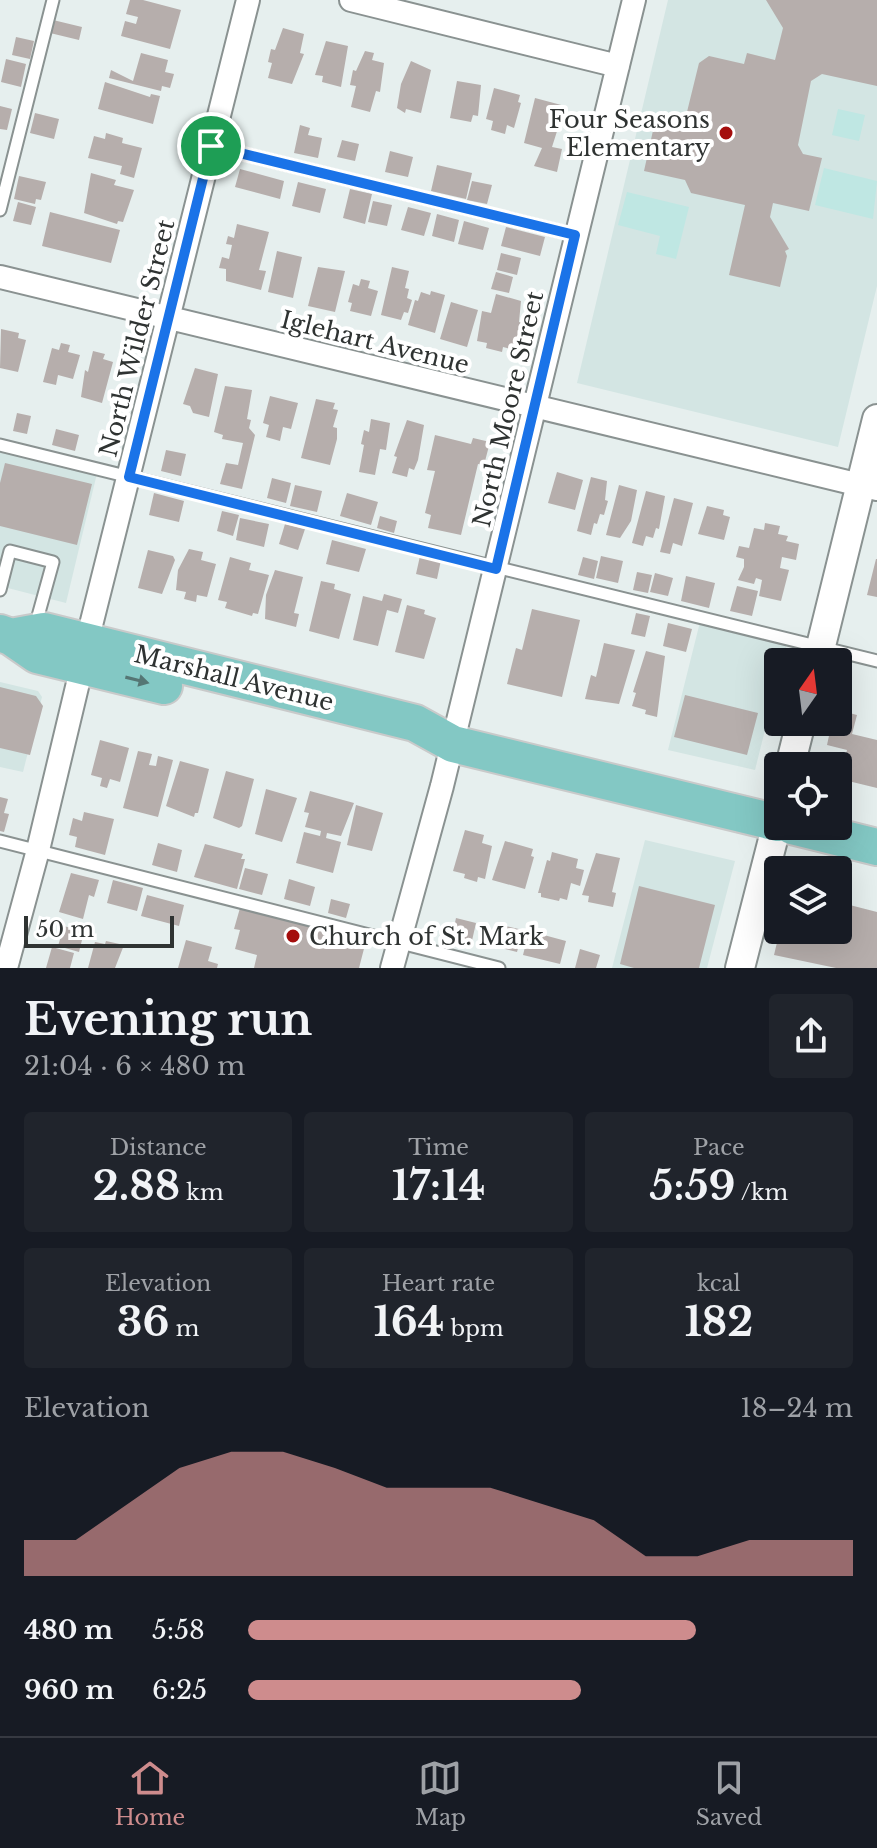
<!DOCTYPE html>
<meta charset="utf-8">
<style>
body{margin:0;font-family:"Libre Baskerville",serif;background:#20242c;color:#f1f3f6;height:100vh;display:flex;flex-direction:column;font-size:30px;white-space:nowrap}
*{box-sizing:border-box;margin:0}
p{font-size:26px;color:#9ea1a6}
.icon{flex:none;width:44px;height:44px;fill:none;stroke:currentColor;stroke-width:2;stroke-linecap:round;stroke-linejoin:round}
.map{position:relative;height:968px;overflow:hidden}
.drawer{display:flex;flex-direction:column;background:#171b24;flex:1}
.drawer>*{flex:none}
.needle{width:52px;rotate:14deg}
.buttons{position:absolute;left:764px;top:648px;display:grid;gap:16px}
.buttons a{display:grid;place-items:center;width:88px;height:88px;border-radius:8px;background:#171b24;box-shadow:0 8px 32px #0002;font-size:40px}
.scale{position:absolute;left:24px;bottom:20px;width:150px;box-sizing:border-box;padding-left:8px;border:4px solid #2f3332;border-top:0;font-size:22px;line-height:28px;white-space:nowrap;color:#2f3332;-webkit-text-stroke:6px #fff;paint-order:stroke}
.pin{position:absolute;display:grid;place-items:center;width:68px;height:68px;color:#fff;margin:-34px;border:4px solid #fff;border-radius:50%;box-shadow:0 2px 8px #0007}
.round{display:grid;place-items:center;flex:none;width:84px;height:84px;border-radius:8px;background:#20242c}
.head{display:flex;align-items:center;justify-content:space-between;height:136px;padding:0 24px}
h1{font-size:44px;font-weight:700;line-height:60px}
.metrics{display:grid;grid-template-columns:repeat(3,1fr);gap:12px;height:136px;padding:8px 24px}
.metrics div{display:grid;align-content:center;border-radius:8px;background:#20242c;text-align:center}
.metrics b{font-size:40px;font-weight:700}
.metrics small{font-size:22px;font-weight:400}
.metrics p{font-size:22px}
.chart{height:224px;padding:16px 24px}
.chart p{display:flex;justify-content:space-between}
.chart svg{width:100%;height:144px;margin-top:8px;fill:#ce8c8d;opacity:.7}
ul{padding:0 24px;list-style:none;font-size:26px}
li{display:grid;grid-template-columns:128px 96px 1fr;align-items:center;height:60px}
li i{height:20px;border-radius:10px;background:#ce8c8d}
.tabs{display:flex;justify-content:space-around;align-items:center;height:112px;border-top:2px solid #363941;background:#171b24;font-size:22px;color:#9ea1a6}
.tabs a{display:grid;justify-items:center;gap:4px}
.tabs .active{color:#ce8c8d}
.map>svg:first-child{display:block}
.built{fill:#d3e5e3}
.green{fill:#bfe7e3}
.building{fill:#b6aeac}
.lines{fill:none;stroke-linecap:round;stroke-linejoin:round}
.service-casing{stroke:#8a9291;stroke-width:15}
.minor-casing{stroke:#8a9291;stroke-width:26}
.tertiary-casing{stroke:#8a9291;stroke-width:32}
.primary-casing{stroke:#c9caca;stroke-width:40}
.service{stroke:#fff;stroke-width:11}
.minor{stroke:#fff;stroke-width:22}
.tertiary{stroke:#fff;stroke-width:28}
.primary{stroke:#83c8c4;stroke-width:36}
.oneway{fill:#557674}
.route-casing{stroke:#fff;stroke-width:16}
.route{stroke:#1a73e8;stroke-width:10}
.poi-dot{fill:#a40d0c;stroke:#fff;stroke-width:3}
.labels{text-anchor:middle;dominant-baseline:central;stroke-width:8;stroke-linejoin:round;paint-order:stroke}
.poi-label{font-size:24px;fill:#2f3332;stroke:#fff;text-anchor:end}
.street-label{font-size:24px;fill:#2f3332;stroke:#fff}
</style>
<div class="map">
<svg width="877" height="968" viewBox="0 0 877 968">
<rect width="100%" height="100%" fill="#e6efee"/>
<path class="built" d="M668 0H877V286L838 447 577 383Z
M0 440 99 465 66 603 0 586Z
M700 622 787 644 782 662H778V678L755 770 668 750Z
M0 682 38 691 42 697 23 772 0 767Z
M645 840 735 861 707 968H612Z"/>
<path class="green" d="M838 109 865 115 859 141 832 135Z
M824 168 877 181 873 219 815 205Z
M627 192 689 207 676 259 656 254 660 236 618 225Z"/>
<path class="building" d="M130 0H143L181 10 170 49 121 36 125 21 136 24 138 17 126 14Z
M766 0H877V86L822 74 811 81 798 145 803 154 822 158 809 211 773 203 770 217 789 249 785 251 787 256 780 287 729 275 745 205 691 193 685 180 644 171 656 117 676 122 686 116 699 63 709 56 744 64 747 53 775 60 783 28Z
M53 20 82 27 79 40 50 33Z
M283 28 304 34 300 53 304 54 292 84 268 78 272 63 268 62 271 49 275 50Z
M16 37 34 41 30 59 12 55Z
M326 41 348 46 341 87 322 82 323 76 315 75Z
M365 51 374 53 372 60 384 63 380 92 376 91 370 112 351 107 356 86 350 85 353 70 356 71Z
M141 53 168 60 165 72 174 74 170 88 162 86 161 91 109 78 111 70 133 81Z
M6 59 26 64 21 87 1 82Z
M411 61 431 70 421 113 406 109 405 113 397 108 401 84Z
M457 81 481 85 478 116 473 115 471 122 450 118Z
M105 82 150 97 151 94 160 96 153 124 98 109Z
M494 88 520 95 518 102 521 103 514 128 507 125 505 134 491 130 493 121 486 119Z
M535 98 565 106 552 147 562 149 557 172 534 166 542 148 524 143Z
M0 106 12 109 7 130 0 129Z
M35 113 59 119 54 139 30 133Z
M300 125 310 128 308 135 322 138 318 158 294 153Z
M106 133 123 138 122 143 142 148 134 178 120 174 122 166 88 158 94 136 105 139Z
M342 140 359 144 355 161 337 157Z
M390 151 413 157 408 177 385 172Z
M437 165 472 173 466 199 431 191Z
M240 169 284 181 280 199 235 187Z
M91 173 116 180 114 185 134 190 123 222 118 221 117 224 84 213Z
M19 176 46 182 41 200 36 199 35 204 14 199Z
M472 181 492 185 487 204 467 200Z
M298 182 326 189 320 213 292 206Z
M350 189 372 194 365 224 343 218Z
M373 201 392 205 387 226 368 222Z
M18 202 36 207 31 225 13 221Z
M408 207 431 213 424 236 401 230Z
M50 212 120 230 111 263 42 246Z
M437 214 459 220 454 242 432 236Z
M464 221 489 228 483 250 458 244Z
M237 224 269 232 259 270 266 271 261 290 226 281V269L219 268 222 257 229 259 232 245 226 244 228 236 234 238Z
M506 227 545 237 540 256 501 246Z
M277 251 302 257 293 298 268 292Z
M501 253 521 258 517 275 497 270Z
M318 267 345 271 335 312 308 306Z
M392 267 409 271 405 288 409 289 407 298 412 300 408 313 404 312 401 320 381 315Z
M496 272 513 277 509 293 491 289Z
M361 279 370 281 368 288 378 291 371 316 350 311 352 303 348 302 353 284 359 286Z
M431 291 445 295 435 333 408 325 415 300 418 301 421 292 430 295Z
M496 294 521 301 519 322 526 324 515 350 503 347 502 352 486 348 487 343 477 341 482 311 491 313Z
M451 302 478 310 467 347 440 339Z
M1 329 19 333 18 338 26 340 18 372 0 368Z
M61 343 70 345 68 352 80 355 73 379 58 375 56 385 43 382 52 348 59 350Z
M93 351 105 354 103 359 113 362 102 403 81 397 85 370 88 372Z
M195 368 218 374 209 417 193 413 190 406 183 404Z
M225 386 252 390 247 419 251 420 249 428 255 435 242 489 220 484 226 463 238 465 243 443 222 439 223 435 214 432Z
M270 396 298 403 291 429 283 427 280 441 266 437 269 425 263 423Z
M316 399 335 403 333 409 338 410 333 427 337 428V439L330 465 301 458Z
M17 413 31 416 27 434 13 431Z
M371 419 390 423 386 450 380 449 375 475 359 472 364 445 361 444 364 430 369 432Z
M407 420 424 425 418 460 414 470 409 468 407 477 392 473 397 457 394 456Z
M56 429 79 435 75 451 52 445Z
M435 435 471 444 473 438 490 442 484 465 478 464 461 535 428 528 431 515 425 513 435 471 427 470Z
M166 450 186 454 181 476 161 471Z
M5 463 92 484 77 545 0 526V483Z
M557 472 583 480 575 510 548 503Z
M591 477 607 481 605 500 608 501 604 515 600 514 597 524 594 523 591 535 577 531Z
M272 478 291 483 286 503 267 498Z
M295 485 322 491 317 512 290 506Z
M619 485 637 490 631 521 620 538 606 535Z
M646 491 665 496 659 529 656 528 653 538 646 536 643 546 632 543Z
M154 493 184 501 179 522 149 515Z
M347 493 378 502 371 525 340 516Z
M674 498 693 503 682 546 673 543 670 554 660 552Z
M707 506 724 510 723 515 730 517 724 540 698 534Z
M222 511 239 515 233 536 217 531Z
M380 516 397 521 394 533 377 528Z
M240 518 269 524 264 547 236 540Z
M765 523 780 526 778 534 788 536 786 541 799 544 796 560 782 557 780 568 789 570 781 601 759 596 762 580 756 578 754 584 738 580 744 567V559L736 557 739 546 749 548 754 528 764 530Z
M285 524 305 529 298 550 279 544Z
M332 540 366 549 359 572 326 564Z
M189 549 203 552 201 560 216 564 207 597 197 595 196 602 184 599 186 592 176 590 178 570Z
M148 550 173 556 175 560 162 594 138 588Z
M420 556 441 560 437 579 416 574Z
M601 556 623 561 618 583 596 578Z
M230 557 251 563 249 570 269 575 258 614 253 613 252 616 225 608 227 602 218 600Z
M583 557 598 561 594 579 578 575Z
M876 559H877V597L867 595Z
M275 570 303 577 294 613 299 614 296 627 265 619 266 595Z
M637 572 652 575 648 593 633 590Z
M655 573 673 578 668 596 650 592Z
M686 576 715 583 709 608 681 601Z
M321 581 335 584 334 589 351 594 339 639 309 631Z
M737 586 758 591 752 616 730 611Z
M384 594 402 599 398 613 387 610 378 646 353 640 363 596 382 601Z
M407 605 425 610 424 614 436 618 424 659 395 652Z
M532 609 580 620 562 697 507 684 516 648 522 650Z
M636 613 650 616 645 637 631 634Z
M668 623 692 629 686 652 663 646Z
M604 643 635 650 619 704 585 699 591 675 596 677Z
M646 651 665 656 657 717 645 714 646 710 632 706 636 693 633 692Z
M0 687 36 696 43 706 30 755 0 748Z
M685 695 758 713 747 755 674 737Z
M838 710 857 715 852 734 877 740V788L840 779 847 750 827 745 832 722H838Z
M100 740 129 748 120 782 110 779 107 788 100 786 102 778 91 775Z
M138 751 152 754 149 765 156 766 158 756 173 760 158 817 123 808Z
M180 761 209 769 198 813H195L194 817 166 806Z
M226 771 254 779 242 826 239 828 213 818Z
M266 789 297 798 282 842 255 834Z
M310 791 354 803 341 836 327 833 326 838 341 842 333 873 296 863 304 832 320 836 321 831 305 827 309 813 304 812Z
M0 797 8 799 4 813 9 814 4 832 0 831Z
M356 805 383 813 372 851 347 845Z
M84 812 114 819 105 855 75 847 77 837 69 835 73 818 82 821Z
M465 830 484 835 482 843 492 846 485 879 478 877 477 882 464 878 465 874 453 871Z
M505 841 533 849 531 856 534 857 525 889 492 880Z
M158 843 182 850 177 872 152 865Z
M205 844 243 854 241 859H245L237 889 194 877Z
M552 852 578 859 576 868 584 870 580 886 571 883 567 900 560 898 559 901 541 897V893H538L547 860 550 861Z
M596 853 620 858 612 892 616 893 613 907 588 902 589 896 582 895Z
M245 868 268 874 262 895 239 889Z
M71 873 99 880 94 897 89 895 83 919 59 912Z
M289 879 315 887 310 906 284 899Z
M113 880 143 888 137 911 107 903Z
M639 886 715 905 699 968H634L620 964Z
M147 895 184 905 179 926 141 916Z
M331 899 350 904 346 918 328 913Z
M838 902 877 912V968H836L774 955 780 930H838Z
M240 908 366 941 359 968H254L257 955 235 949 240 930 234 929Z
M456 918 476 923 471 945 451 940Z
M502 925 523 930 517 952 497 947Z
M64 926 84 932 79 952 58 946Z
M529 931 566 941 560 964 523 955Z
M186 940 212 947 208 961 218 964 217 968H178Z
M106 941 124 945 115 968H88L95 942 105 944Z
M52 947 74 953 70 968H46Z
M580 949 600 955 596 968H575Z"/>
<g class="lines">
<defs>
<path id="service" d="M211 146 575 235
M0 210 53 0
M0 445 877 661
M0 590 10 551 53 562 35 627
M0 841 499 968"/>
<path id="minor" d="M351 0 618 66
M0 277 877 489
M87 641 248 0
M6 968 38 850 82 666
M392 968 442 786 634 0"/>
<path id="tertiary" d="M817 662 877 419
M790 766 801 722
M740 968 778 820"/>
<path id="primary" d="M0 633 11 637 37 655 164 686
M11 637 44 631 415 723 453 744 778 823
M792 826 877 847"/>
</defs>
<use href="#service" class="service-casing"/>
<use href="#minor" class="minor-casing"/>
<use href="#tertiary" class="tertiary-casing"/>
<use href="#primary" class="primary-casing"/>
<use href="#service" class="service"/>
<use href="#minor" class="minor"/>
<use href="#tertiary" class="tertiary"/>
<use href="#primary" class="primary"/>
</g>
<defs><path id="oneway-solid" d="M-6-.8H1V-3.2L6.5 0L1 3.2V.8H-6Z" transform="scale(2)"/></defs>
<use class="oneway" href="#oneway-solid" transform="translate(137 680) rotate(14)"/>
<g class="lines">
<defs>
<path id="route" d="M211 146 575 235 496 569 129 477Z"/>
</defs>
<use href="#route" class="route-casing"/>
<use href="#route" class="route"/>
</g>
<g class="poi-dot">
<circle cx="726" cy="133" r="8"/>
<circle cx="293" cy="936" r="8"/>
</g>
<g class="labels">
<g class="poi-label">
<text x="710" y="119">Four Seasons<tspan x="710" dy="28">Elementary</tspan></text>
<text x="309" y="936" text-anchor="start">Church of St. Mark</text>
</g>
<g class="street-label">
<text transform="translate(137 338) rotate(-76)">North Wilder Street</text>
<text transform="translate(375 342) rotate(14)">Iglehart Avenue</text>
<text transform="translate(508 409) rotate(-77)">North Moore Street</text>
<text transform="translate(234 678) rotate(14)">Marshall Avenue</text>
</g>
</g>
</svg>
<div class="buttons">
<a><svg class="needle" viewBox="-14 -14 28 28"><path d="M0-13l5 13h-10z" fill="#e53935"/><path d="M0 13l5-13h-10z" fill="#9ea1a6"/></svg></a>
<a><svg class="icon" aria-label="locate" viewBox="0 0 24 24"><circle cx="12" cy="12" r="6"/><path d="M12 2v4M12 18v4M2 12h4M18 12h4"/></svg></a>
<a><svg class="icon" aria-label="layers" viewBox="0 0 24 24"><path d="M12 4l9 5-9 5-9-5zM3 14l9 5 9-5"/></svg></a>
</div>
<div class="scale">50 m</div>
<div class="pin" style="left:211px;top:146px;background:#1e9e55"><svg class="icon" aria-label="arrive" viewBox="0 0 24 24"><path d="M6 21V4h12l-3 4 3 4H6"/></svg></div>
</div>
<section class="drawer">
<div class="head"><div><h1>Evening run</h1><p>21:04 · 6 × 480 m</p></div><a class="round"><svg class="icon" aria-label="share" viewBox="0 0 24 24"><path d="M12 15V3M7 8l5-5 5 5M5 13v7h14v-7"/></svg></a></div>
<div class="metrics">
<div><p>Distance</p><b>2.88<small> km</small></b></div>
<div><p>Time</p><b>17:14</b></div>
<div><p>Pace</p><b>5:59<small> /km</small></b></div>
</div>
<div class="metrics">
<div><p>Elevation</p><b>36<small> m</small></b></div>
<div><p>Heart rate</p><b>164<small> bpm</small></b></div>
<div><p>kcal</p><b>182</b></div>
</div>
<div class="chart"><p><span>Elevation</span>18–24 m</p>
<svg viewBox="0 0 160 44" preserveAspectRatio="none"><path d="M0 44V33L10 33L20 22L30 11L40 6L50 6L60 11L70 17L80 17L90 17L100 22L110 27L120 38L130 38L140 33L150 33L160 33V44z"/></svg>
</div>
<ul>
<li><b>480 m</b>5:58<i style="width:74%"></i></li>
<li><b>960 m</b>6:25<i style="width:55%"></i></li>
</ul>
</section>
<nav class="tabs">
<a class="active"><svg class="icon" aria-label="home" viewBox="0 0 24 24"><path d="M3 11l9-7 9 7M6 9v11h12V9"/></svg>Home</a>
<a><svg class="icon" aria-label="map" viewBox="0 0 24 24"><path d="M3 6l6-2 6 2 6-2v14l-6 2-6-2-6 2zM9 4v14M15 6v14"/></svg>Map</a>
<a><svg class="icon" aria-label="saved" viewBox="0 0 24 24"><path d="M7 4h10v16l-5-4-5 4z"/></svg>Saved</a>
</nav>
